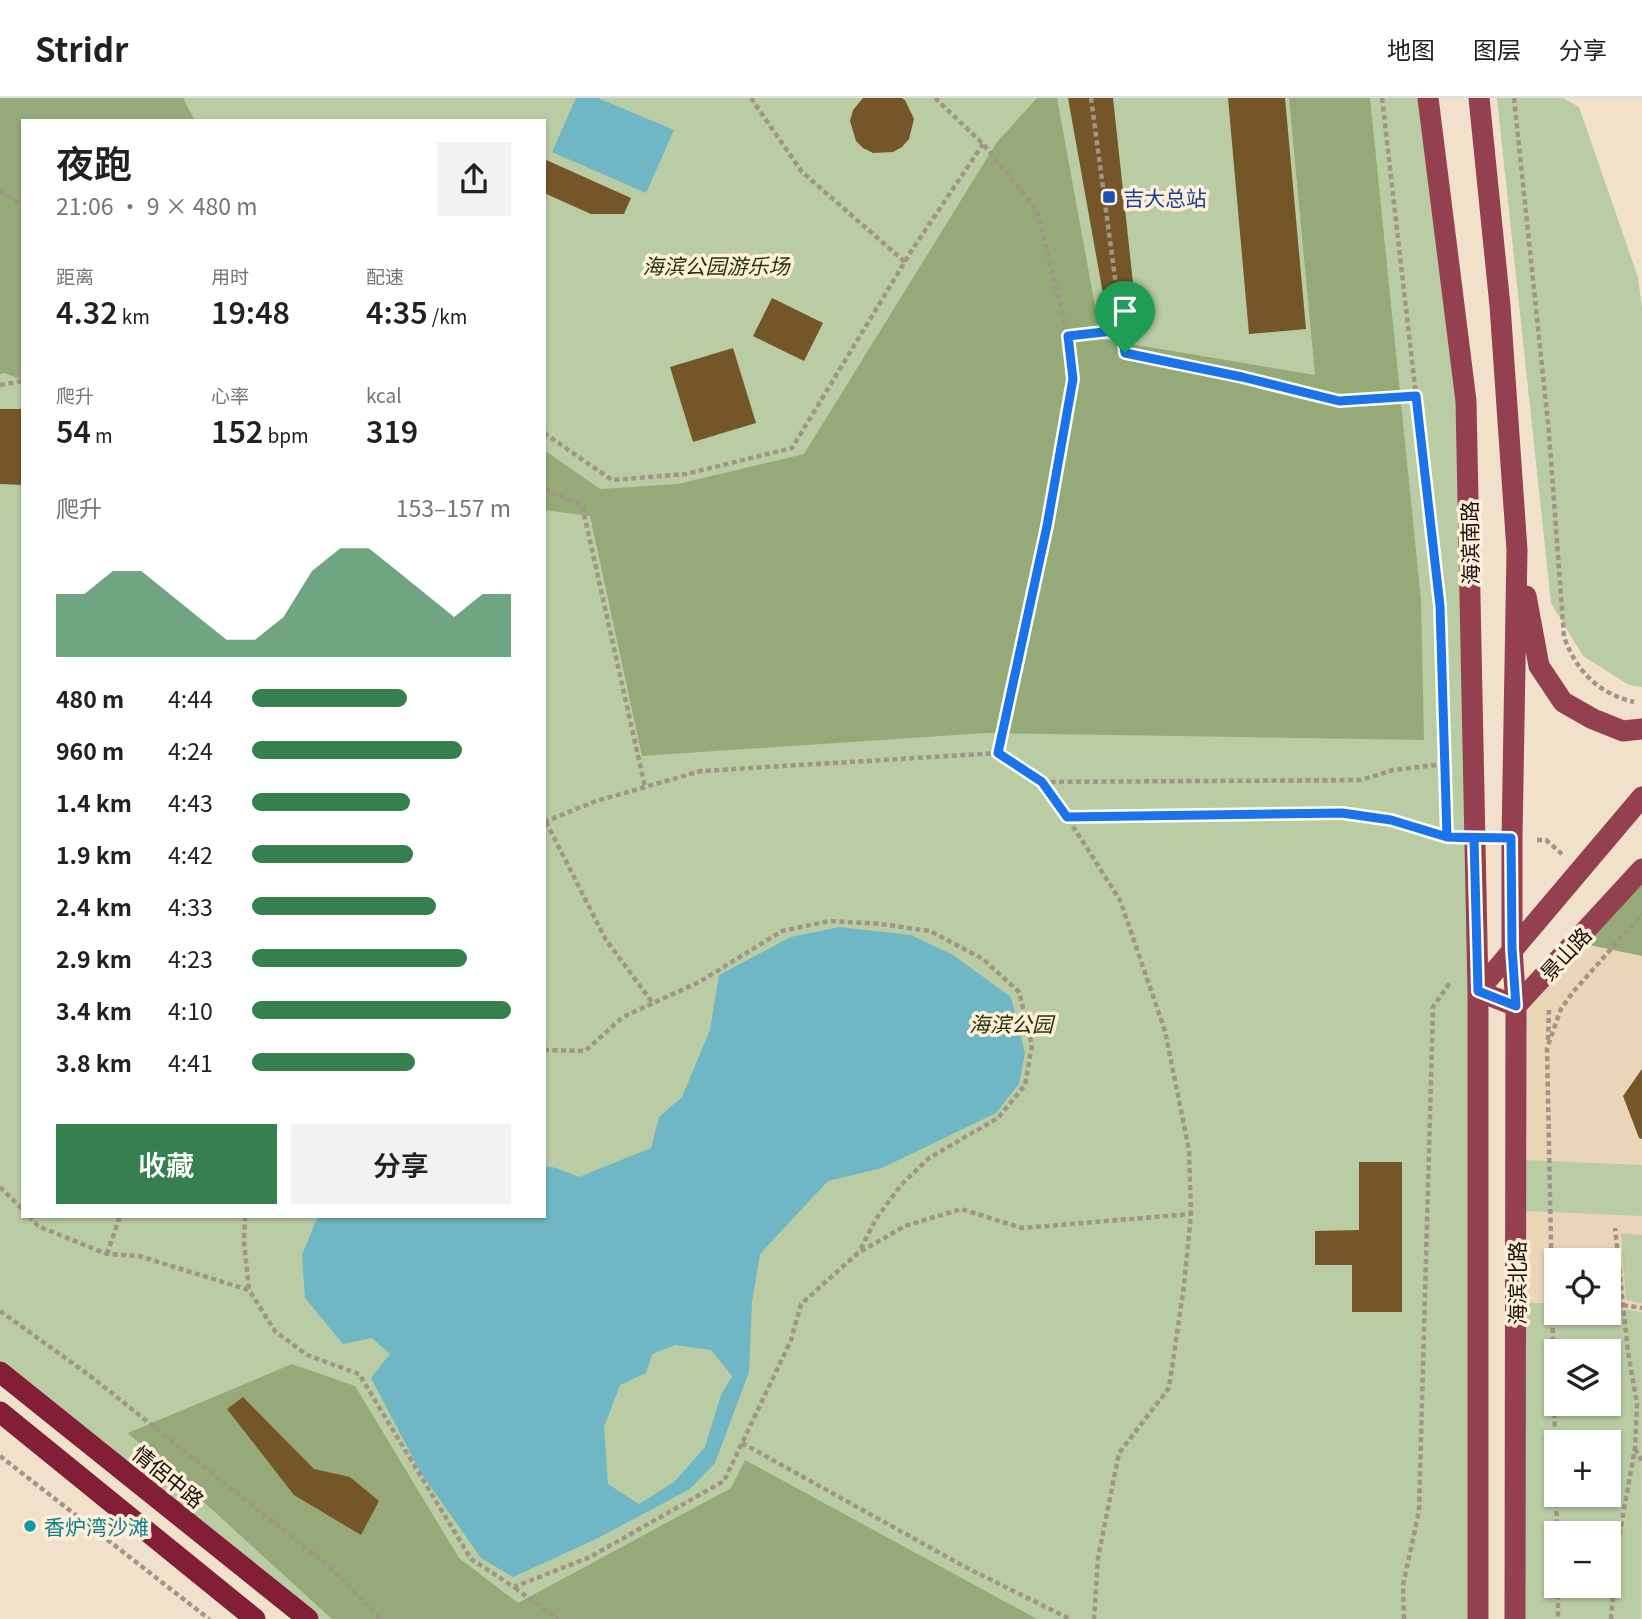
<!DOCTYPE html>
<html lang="zh">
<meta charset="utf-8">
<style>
body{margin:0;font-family:Georgia,"Noto Sans SC",serif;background:#f2f2f2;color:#202124;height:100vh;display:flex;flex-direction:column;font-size:26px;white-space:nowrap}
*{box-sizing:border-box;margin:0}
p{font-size:23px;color:#757577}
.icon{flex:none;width:38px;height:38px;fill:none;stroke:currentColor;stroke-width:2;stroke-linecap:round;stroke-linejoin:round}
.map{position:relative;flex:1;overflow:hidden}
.drawer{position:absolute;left:21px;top:21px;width:525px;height:1099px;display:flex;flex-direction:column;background:#fff;border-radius:0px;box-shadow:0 2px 5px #0004}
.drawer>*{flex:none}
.fabs{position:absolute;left:1544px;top:1150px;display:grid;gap:14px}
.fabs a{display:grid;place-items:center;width:77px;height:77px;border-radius:0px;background:#fff;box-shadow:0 2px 5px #0004;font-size:35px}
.pin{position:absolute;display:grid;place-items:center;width:60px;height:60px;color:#fff;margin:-72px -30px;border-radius:50% 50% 50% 0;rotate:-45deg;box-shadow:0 0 7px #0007}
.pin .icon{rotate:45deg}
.round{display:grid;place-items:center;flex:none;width:74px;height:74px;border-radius:0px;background:#f2f2f2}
.headline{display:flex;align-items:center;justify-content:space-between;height:119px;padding:0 35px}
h1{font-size:38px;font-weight:600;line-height:52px}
.stats{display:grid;grid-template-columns:repeat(3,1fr);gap:10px;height:119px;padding:7px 35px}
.stats div{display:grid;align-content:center}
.stats b{font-size:30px;font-weight:600}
.stats small{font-size:19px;font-weight:400}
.stats p{font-size:19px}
.chart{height:196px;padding:14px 35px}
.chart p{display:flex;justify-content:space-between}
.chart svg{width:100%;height:126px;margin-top:7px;fill:#35804e;opacity:.7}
.cta{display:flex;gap:14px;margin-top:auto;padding:14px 35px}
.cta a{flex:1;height:80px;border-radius:0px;background:#35804e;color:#fff;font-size:28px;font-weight:600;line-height:80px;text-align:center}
.cta a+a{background:#f2f2f2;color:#202124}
ul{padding:0 35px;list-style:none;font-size:23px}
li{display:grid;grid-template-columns:112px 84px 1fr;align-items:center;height:52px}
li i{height:18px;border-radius:9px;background:#35804e}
header{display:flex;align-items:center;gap:42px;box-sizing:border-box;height:98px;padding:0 35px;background:#fff;border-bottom:2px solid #e0e0e0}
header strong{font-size:33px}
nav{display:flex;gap:38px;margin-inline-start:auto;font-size:24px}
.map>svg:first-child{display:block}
.built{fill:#ebd5b9;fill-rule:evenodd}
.green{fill:#bacca3;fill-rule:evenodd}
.forest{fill:#95aa78}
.water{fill:#6fb7c4;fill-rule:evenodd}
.building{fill:#755629}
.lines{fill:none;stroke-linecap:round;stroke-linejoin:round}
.path{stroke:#a19585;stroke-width:4.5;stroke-dasharray:5 3.5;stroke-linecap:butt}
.major{stroke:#94404e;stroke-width:21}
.highway{stroke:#821f37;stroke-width:21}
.route-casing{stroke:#fff;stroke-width:14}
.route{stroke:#1a73e8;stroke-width:9}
.transit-dot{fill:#1a4fb4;stroke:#ffeed8;stroke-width:2.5}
.culture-dot{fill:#0f9aa8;stroke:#ffeed8;stroke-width:2.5}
.labels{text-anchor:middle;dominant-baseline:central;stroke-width:7;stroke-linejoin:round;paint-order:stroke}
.transit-label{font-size:21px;fill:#164399;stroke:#ffeed8;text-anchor:start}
.park-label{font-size:21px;font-style:italic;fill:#26330d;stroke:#ffeed8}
.street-label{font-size:21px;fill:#161009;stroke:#ffeed8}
.culture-label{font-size:21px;fill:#0d838f;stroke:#ffeed8;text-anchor:start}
</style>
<header>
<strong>Stridr</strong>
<nav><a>地图</a><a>图层</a><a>分享</a></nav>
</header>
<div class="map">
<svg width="1642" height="1521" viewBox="0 0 1642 1521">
<rect width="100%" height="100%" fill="#f1e1cb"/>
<path class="built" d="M1642 771V1521H1516V908ZM1556 1162H1608V1214H1556ZM1556 1253H1608V1306H1556ZM1556 1344H1608V1396H1556ZM1556 1435H1608V1488H1556Z"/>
<path class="green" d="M0 0H1428L1465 303 1478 1521H312L0 1272ZM23 23H544V1118H23Z
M1497 0H1563L1579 9 1638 179 1642 211V589L1629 587 1583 558 1551 505Z
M1521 1062 1642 1067V1118L1521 1113Z
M1621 1135 1642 1137V1205L1626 1202Z
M1521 1204 1556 1206V1214H1608V1209L1642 1214 1641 1521H1521ZM1556 1253H1608V1306H1556ZM1556 1344H1608V1396H1556ZM1556 1435H1608V1488H1556Z"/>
<path class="forest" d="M0 0H183L195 23H23V282L4 275 0 276Z
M1037 0H1057L1101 241 1315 277 1289 0H1370L1421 502 1424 642 986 635 642 658 590 418 544 412V352L600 391 678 386 804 356 997 44Z
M1642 778V858L1584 846Z
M292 1266 355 1288 459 1460 518 1505 731 1390 745 1362 1037 1521H332L128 1335Z"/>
<path class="water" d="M576 0H598L674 32 646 95 552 54Z
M839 829 911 837 953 857 1011 899 1025 955 1019 986 996 1015 882 1070 828 1083 760 1156 752 1204 749 1274 715 1365 690 1391 598 1440 513 1479 481 1460 421 1375 371 1280 390 1256 372 1240 343 1246 305 1200 302 1157 318 1118H544V1068L556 1070 579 1079 651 1050 659 1019 682 999 710 932 719 877 791 839ZM675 1247 711 1252 732 1278 721 1297 705 1349 674 1384 639 1406 608 1386 604 1329 620 1287 646 1275 652 1256Z"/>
<path class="building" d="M863 0H902L905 2 914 21 909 41 902 49 893 54 873 55 863 50 856 43 850 23 853 12Z
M1068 0H1113L1137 222 1108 224Z
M1228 0H1285L1306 231 1249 236Z
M544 61 631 100 624 116H591L544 95Z
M772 200 823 225 804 263 753 238Z
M733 250 756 325 693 344 670 269Z
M0 311H23V387L0 386Z
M1642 971V1041L1639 1040 1623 998Z
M1359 1064H1402V1214H1352V1167H1315V1133L1359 1132Z
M243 1299 314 1371 350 1379 379 1403 361 1437 294 1397 227 1311Z"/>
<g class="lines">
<path class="path" d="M751 0 802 74 905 164
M935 0 983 46 1037 112 1072 255 1074 281 1047 428 998 655
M1091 0 1125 255 1242 280 1339 304 1416 298
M1382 0 1440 508 1444 626
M1514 0 1549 335 1564 539C1577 574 1598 595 1634 604
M0 93 23 107
M1068 238 1122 232
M0 287 23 283
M544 335 612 382 686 376 792 350 912 152 983 46
M544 391 582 407 645 689
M1042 684 1361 682 1393 672 1445 666
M1068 719 1342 715 1391 722 1452 739
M544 724 596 703 701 673 998 655 1042 684 1067 719 1120 802 1165 933 1189 1052 1191 1116 1184 1187 1169 1290 1119 1355 1098 1460 1094 1521
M546 724 606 842 652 904
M1537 742H1546L1562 756
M1548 942 1549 912
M544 952 585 953 623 919 701 883 782 833 829 823 881 826 930 833 983 861 1019 894 1032 947 1025 987 998 1020 929 1060 901 1087 876 1121 859 1154
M0 1089 23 1112
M29 1118 38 1128 107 1156 139 1158 249 1192 275 1233 307 1257 359 1276 471 1461 514 1489 590 1459 724 1383 791 1242 801 1206 858 1155 905 1128 961 1111 1022 1130 1191 1116
M245 1118 244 1143 249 1192
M107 1156 120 1118
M1623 1207 1642 1210
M0 1213 89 1277 334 1472 380 1521
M742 1345 967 1470 1070 1521
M1635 1351 1642 1363
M0 1358 209 1521
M1556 1388 1547 950 1561 911 1573 894 1642 816
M1556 1396 1557 1435
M1558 1488V1521
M515 1490 558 1521
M1404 1521 1403 1487 1419 1413 1433 909 1451 883
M1611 1521 1617 1450 1635 1350 1637 1306 1628 1254 1615 1130"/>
<path class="major" d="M1428 0 1466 303 1478 893V1521
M1479 0 1500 208 1517 452 1512 740V850L1516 908 1515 1521
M1526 498 1539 568 1563 604 1593 621 1623 633 1642 631
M1478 893 1642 699
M1478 893 1516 908
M1516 908 1642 771"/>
<path class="highway" d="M0 1274 308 1521
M0 1314 255 1521"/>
</g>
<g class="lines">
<defs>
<path id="route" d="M1125 255 1122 232 1068 238 1073 281 1047 428 998 655 1042 684 1067 719 1342 715 1391 722 1447 739 1474 740 1478 893 1516 908 1512 850 1511 740 1447 739 1440 508 1416 298 1339 303 1242 279 1125 255"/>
</defs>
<use href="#route" class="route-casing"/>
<use href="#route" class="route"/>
</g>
<rect class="transit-dot" x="1102" y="92" width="14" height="14" rx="3.5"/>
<circle class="culture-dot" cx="30" cy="1428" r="7"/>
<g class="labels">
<g class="transit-label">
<text x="1123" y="99">吉大总站</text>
</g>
<g class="park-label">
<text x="716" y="167">海滨公园游乐场</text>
<text x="1011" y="925">海滨公园</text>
</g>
<g class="street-label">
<text transform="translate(1469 445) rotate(-91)">海滨南路</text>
<text transform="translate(1565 855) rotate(-47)">景山路</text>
<text transform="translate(1516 1185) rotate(-90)">海滨北路</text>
<text transform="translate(169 1378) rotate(39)">情侶中路</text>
</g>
<g class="culture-label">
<text x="44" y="1428">香炉湾沙滩</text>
</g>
</g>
</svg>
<div class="fabs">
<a><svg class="icon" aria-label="locate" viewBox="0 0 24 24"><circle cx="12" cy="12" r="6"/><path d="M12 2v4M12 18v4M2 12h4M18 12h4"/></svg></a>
<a><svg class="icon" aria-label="layers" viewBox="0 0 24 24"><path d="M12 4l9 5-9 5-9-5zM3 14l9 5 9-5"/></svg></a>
<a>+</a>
<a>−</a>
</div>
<div class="pin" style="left:1125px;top:255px;background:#1e9e55"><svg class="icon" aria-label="arrive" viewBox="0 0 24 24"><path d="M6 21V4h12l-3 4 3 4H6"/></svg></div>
<section class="drawer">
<div class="headline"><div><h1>夜跑</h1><p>21:06 · 9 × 480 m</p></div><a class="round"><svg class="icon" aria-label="share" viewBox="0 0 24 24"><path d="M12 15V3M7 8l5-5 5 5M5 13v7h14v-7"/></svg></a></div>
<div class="stats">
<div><p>距离</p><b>4.32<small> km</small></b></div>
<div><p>用时</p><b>19:48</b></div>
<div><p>配速</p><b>4:35<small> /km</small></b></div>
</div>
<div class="stats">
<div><p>爬升</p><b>54<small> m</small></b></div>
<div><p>心率</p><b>152<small> bpm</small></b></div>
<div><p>kcal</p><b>319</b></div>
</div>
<div class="chart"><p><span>爬升</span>153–157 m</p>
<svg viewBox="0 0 160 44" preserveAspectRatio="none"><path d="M0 44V22L10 22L20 14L30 14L40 22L50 30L60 38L70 38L80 30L90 14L100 6L110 6L120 14L130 22L140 30L150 22L160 22V44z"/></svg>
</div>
<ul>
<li><b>480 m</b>4:44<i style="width:60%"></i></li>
<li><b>960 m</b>4:24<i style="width:81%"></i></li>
<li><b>1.4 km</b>4:43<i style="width:61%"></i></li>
<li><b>1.9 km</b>4:42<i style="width:62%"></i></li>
<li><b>2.4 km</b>4:33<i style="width:71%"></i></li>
<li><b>2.9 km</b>4:23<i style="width:83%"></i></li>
<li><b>3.4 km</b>4:10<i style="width:100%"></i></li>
<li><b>3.8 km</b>4:41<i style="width:63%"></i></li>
</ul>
<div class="cta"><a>收藏</a><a>分享</a></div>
</section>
</div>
